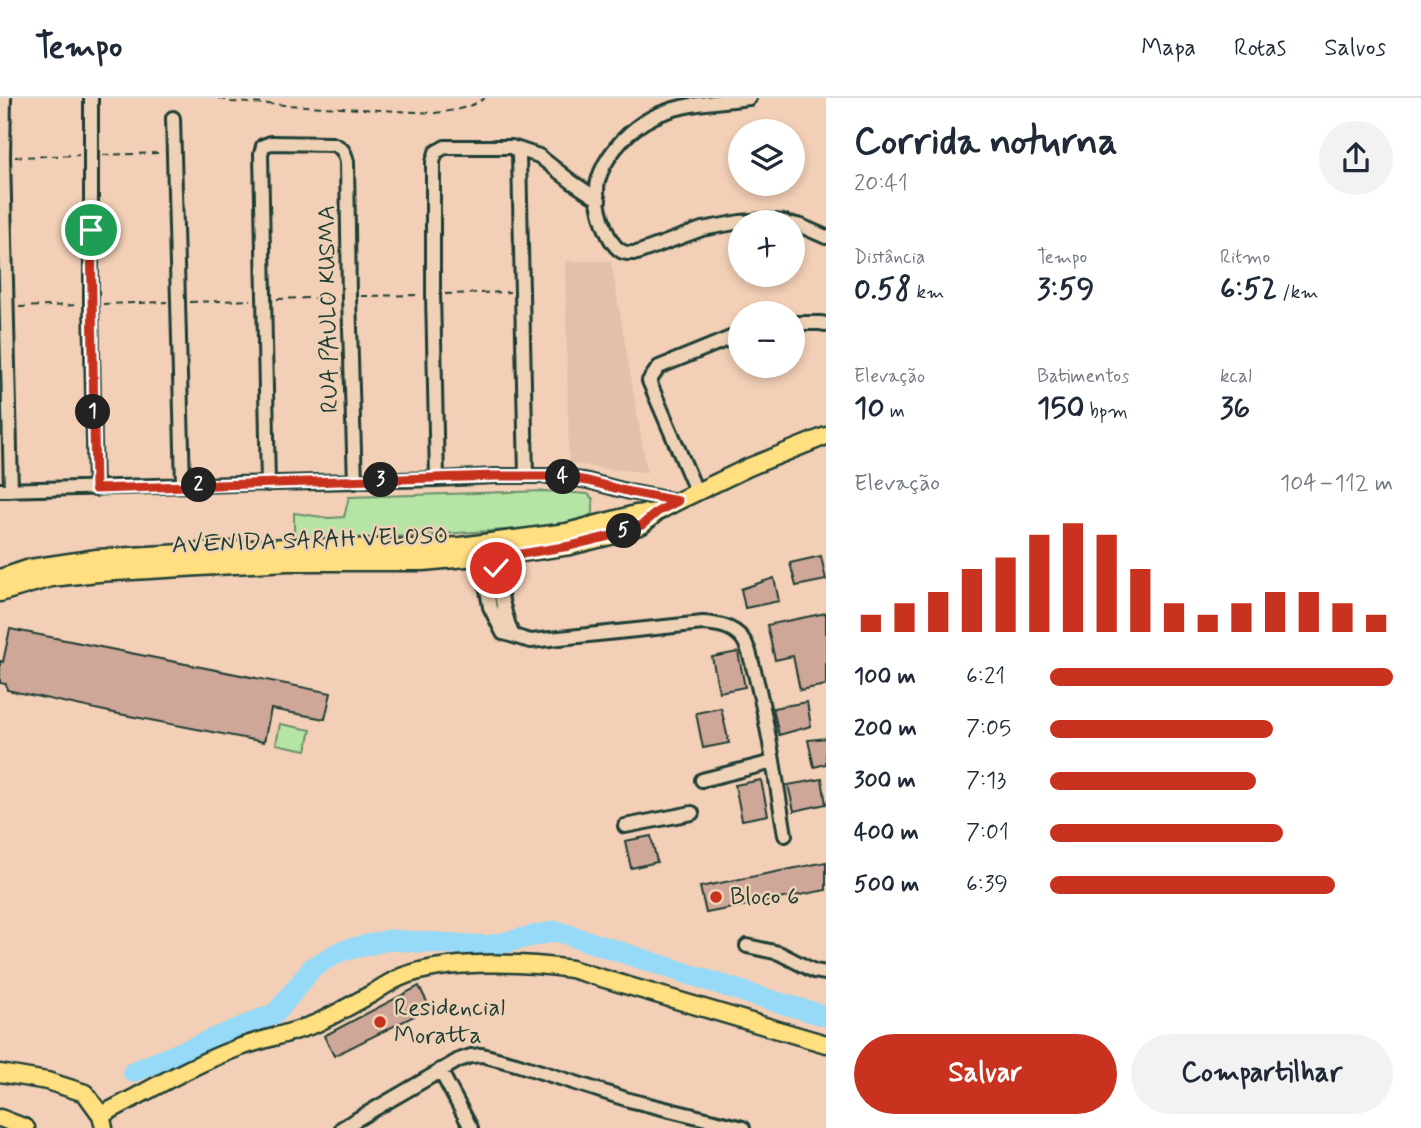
<!DOCTYPE html>
<html lang="pt">
<meta charset="utf-8">
<style>
body{margin:0;font-family:Mynerve,sans-serif;background:#f2f2f3;color:#1f2937;height:100vh;display:flex;flex-direction:column;font-size:26px;white-space:nowrap}
*{box-sizing:border-box;margin:0}
p{font-size:23px;color:#747a83}
.icon{flex:none;width:38px;height:38px;fill:none;stroke:currentColor;stroke-width:2;stroke-linecap:round;stroke-linejoin:round}
.map{position:relative;flex:1;overflow:hidden}
.side{display:flex;flex-direction:column;background:#fff;width:595px}
.side>*{flex:none}
.controls{position:absolute;left:728px;top:21px;display:grid;gap:14px}
.controls a{display:grid;place-items:center;width:77px;height:77px;border-radius:50%;background:#fff;box-shadow:0 4px 10px #0003;font-size:35px}
.pin{position:absolute;display:grid;place-items:center;width:60px;height:60px;color:#fff;margin:-30px;border:4px solid #fff;border-radius:50%;box-shadow:0 2px 7px #0007}
.km{position:absolute;width:35px;height:35px;margin:-18px;border-radius:50%;background:#222;color:#fff;font-size:19px;line-height:35px;text-align:center}
.round{display:grid;place-items:center;flex:none;width:74px;height:74px;border-radius:37px;background:#f2f2f3}
.headline{display:flex;align-items:center;justify-content:space-between;height:119px;padding:0 28px}
h1{font-size:38px;font-weight:700;line-height:52px}
.metrics{display:grid;grid-template-columns:repeat(3,1fr);gap:10px;height:119px;padding:7px 28px}
.metrics div{display:grid;align-content:center}
.metrics b{font-size:30px;font-weight:700}
.metrics small{font-size:19px;font-weight:400}
.metrics p{font-size:19px}
.chart{height:196px;padding:14px 28px}
.chart p{display:flex;justify-content:space-between}
.chart svg{width:100%;height:126px;margin-top:7px;stroke:#c8321e;stroke-width:6}
.primary-button{display:flex;gap:14px;margin-top:auto;padding:14px 28px}
.primary-button a{flex:1;height:80px;border-radius:42px;background:#c8321e;color:#fff;font-size:28px;font-weight:700;line-height:80px;text-align:center}
.primary-button a+a{background:#f2f2f3;color:#1f2937}
ul{padding:0 28px;list-style:none;font-size:23px}
li{display:grid;grid-template-columns:112px 84px 1fr;align-items:center;height:52px}
li i{height:18px;border-radius:9px;background:#c8321e}
header{display:flex;align-items:center;gap:42px;box-sizing:border-box;height:98px;padding:0 35px;background:#fff;border-bottom:2px solid #e0e1e3}
header strong{font-size:33px}
nav{display:flex;gap:38px;margin-inline-start:auto;font-size:24px}
main{display:flex;flex:1;min-height:0}
.map>svg:first-child{display:block}
.built{fill:#e3c0ab}
.green{fill:#b5e4a4;stroke:#6a906c;stroke-width:2}
.lines{fill:none;stroke-linecap:round;stroke-linejoin:round}
.river{stroke:#96daf8;stroke-width:21}
.building{fill:#cea799;stroke:#1f3d34;stroke-width:2}
.minor-casing{stroke:#1f3d34;stroke-width:18}
.major-casing{stroke:#1f3d34;stroke-width:21}
.path{stroke:#1f3d34;stroke-width:2;stroke-dasharray:7 5;stroke-linecap:butt}
.minor{stroke:#efd2b6;stroke-width:12}
.major{stroke:#ffdf80;stroke-width:16}
.route-casing{stroke:#fff;stroke-width:14}
.route{stroke:#c8321e;stroke-width:9}
.poi-dot{fill:#c8321e;stroke:#efd2b6;stroke-width:2.5}
.labels{text-anchor:middle;dominant-baseline:central;stroke-width:5;stroke-linejoin:round;paint-order:stroke}
.street-label{font-size:24px;fill:#1f3d34;stroke:#efd2b6}
.poi-label{font-size:24px;fill:#1f3d34;stroke:#efd2b6;text-anchor:start}
</style>
<header>
<strong>Tempo</strong>
<nav><a>Mapa</a><a>Rotas</a><a>Salvos</a></nav>
</header>
<main>
<div class="map">
<svg width="826" height="1030" viewBox="0 0 826 1030">
<rect width="100%" height="100%" fill="#f2cfb6"/>
<filter id="ink" filterUnits="userSpaceOnUse"><feTurbulence type="fractalNoise" baseFrequency=".0143" numOctaves="2"/><feDisplacementMap in="SourceGraphic" scale="14" xChannelSelector="R" yChannelSelector="G"/><feConvolveMatrix kernelMatrix="1 2 1 2 8 2 1 2 1" color-interpolation-filters="sRGB"/></filter>
<g filter="url(#ink)">
<path class="built" d="M565 163H611L647 374 608 371 569 365Z"/>
<path class="green" d="M545 393 588 396 593 401V415L570 428 294 445V415L329 420 344 419 349 399Z
M280 626 311 632 306 652 276 646Z"/>
<g class="lines">
<path class="river" d="M133 974 276 915 313 869 341 853 389 842 488 848 556 833 753 897 826 918"/>
</g>
<path class="building" d="M821 458 826 482 796 488 790 465Z
M774 480 779 503 745 510 741 491Z
M826 515V587L800 592 793 558 775 562 767 527Z
M10 531 331 595 325 621 271 611 264 644 114 615 7 592 6 586 0 585V563L3 564Z
M738 554 745 589 719 594 712 559Z
M807 604 811 628 779 637 773 610Z
M721 610 729 645 703 650 696 615Z
M826 640V666L814 669 808 642Z
M822 681 826 706 794 713 788 687Z
M761 682 768 717 742 722 735 687Z
M651 738 657 764 631 770 625 743Z
M826 764V792L706 815 700 789Z
M419 888 430 910 334 958 324 938Z"/>
<g class="lines">
<defs>
<path id="minor" d="M4 0 3 59 11 392
M91 0V206L95 391
M173 20 183 387
M515 50 539 58 572 84 599 102
M740 124 702 131 637 155C631 155 626 156 621 153 605 143 594 100 598 83 604 60 624 37 644 24 676 4 713 5 749 0
M741 124 763 122 785 124
M793 126 801 128 826 139
M793 225H820L826 226
M437 381 433 196V64L436 54 445 49H512L517 53 519 57 526 378
M268 386 261 56 263 48 271 45 332 46C342 49 345 54 347 64L349 199 355 384
M0 392 437 381 495 378H558L588 383 630 394 678 403
M697 395 649 283 659 269 740 236
M496 448C496 479 501 507 512 536
M480 452 490 509 503 535C513 537 521 541 531 543L703 525C717 526 732 528 742 540 750 550 751 564 755 576 769 629 776 683 785 737
M702 682 773 664
M625 728 692 715
M747 848 779 855 814 873 826 875
M440 972 471 1030
M342 1030 459 962 471 958 482 957 516 966 629 1002 743 1030"/>
<path id="major" d="M0 480 30 470 97 460 286 449 422 450 460 448 567 434 636 416 657 414
M0 495 51 480 98 475 287 464H423L521 455 570 448 614 437 642 427 657 414 678 403 749 369 826 338
M0 975 47 983 85 995 101 1017 104 1030
M101 1017C145 995 189 968 235 951 262 941 290 936 317 925 336 916 355 905 373 895 382 889 392 883 401 879 445 861 524 864 571 871L826 946
M0 1020 26 1030"/>
</defs>
<use href="#minor" class="minor-casing"/>
<use href="#major" class="major-casing"/>
<path class="path" d="M219 0 231 4 435 15C453 13 470 10 485 0
M103 57 160 55
M15 59 79 57
M445 196 510 194
M361 198 419 197
M277 201 335 199
M190 204 251 202
M103 206 167 204
M19 209 79 207"/>
<use href="#minor" class="minor"/>
<use href="#major" class="major"/>
</g>
</g>
<g class="lines" filter="url(#ink)">
<defs>
<path id="route" d="M91 132 95 391 495 378H558L588 383 630 394 678 403 657 414 642 427 614 437 570 448 521 456 496 457V470"/>
</defs>
<use href="#route" class="route-casing"/>
<use href="#route" class="route"/>
</g>
<g class="poi-dot">
<circle cx="716" cy="799" r="7"/>
<circle cx="380" cy="924" r="7"/>
</g>
<g class="labels">
<g class="street-label">
<text transform="translate(329 211) rotate(-91)">RUA PAULO KUSMA</text>
<text transform="translate(310 443) rotate(-2)">AVENIDA SARAH VELOSO</text>
</g>
<g class="poi-label">
<text x="730" y="799">Bloco 6</text>
<text x="394" y="910">Residencial<tspan x="394" dy="28">Moratta</tspan></text>
</g>
</g>
</svg>
<div class="controls">
<a><svg class="icon" aria-label="layers" viewBox="0 0 24 24"><path d="M12 4l9 5-9 5-9-5zM3 14l9 5 9-5"/></svg></a>
<a>+</a>
<a>−</a>
</div>
<div class="pin" style="left:91px;top:132px;background:#1e9e55"><svg class="icon" aria-label="arrive" viewBox="0 0 24 24"><path d="M6 21V4h12l-3 4 3 4H6"/></svg></div>
<div class="pin" style="left:496px;top:470px;background:#d93025"><svg class="icon" aria-label="check" viewBox="0 0 24 24"><path d="M5 12l5 5 9-10"/></svg></div>
<b class="km" style="left:93px;top:314px">1</b>
<b class="km" style="left:199px;top:387px">2</b>
<b class="km" style="left:381px;top:382px">3</b>
<b class="km" style="left:563px;top:379px">4</b>
<b class="km" style="left:624px;top:433px">5</b>
</div>
<section class="side">
<div class="headline"><div><h1>Corrida noturna</h1><p>20:41</p></div><a class="round"><svg class="icon" aria-label="share" viewBox="0 0 24 24"><path d="M12 15V3M7 8l5-5 5 5M5 13v7h14v-7"/></svg></a></div>
<div class="metrics">
<div><p>Distância</p><b>0.58<small> km</small></b></div>
<div><p>Tempo</p><b>3:59</b></div>
<div><p>Ritmo</p><b>6:52<small> /km</small></b></div>
</div>
<div class="metrics">
<div><p>Elevação</p><b>10<small> m</small></b></div>
<div><p>Batimentos</p><b>150<small> bpm</small></b></div>
<div><p>kcal</p><b>36</b></div>
</div>
<div class="chart"><p><span>Elevação</span>104–112 m</p>
<svg viewBox="0 0 160 44" preserveAspectRatio="none"><path d="M5 44V38M15 44V34M25 44V30M35 44V22M45 44V18M55 44V10M65 44V6M75 44V10M85 44V22M95 44V34M105 44V38M115 44V34M125 44V30M135 44V30M145 44V34M155 44V38"/></svg>
</div>
<ul>
<li><b>100 m</b>6:21<i style="width:100%"></i></li>
<li><b>200 m</b>7:05<i style="width:65%"></i></li>
<li><b>300 m</b>7:13<i style="width:60%"></i></li>
<li><b>400 m</b>7:01<i style="width:68%"></i></li>
<li><b>500 m</b>6:39<i style="width:83%"></i></li>
</ul>
<div class="primary-button"><a>Salvar</a><a>Compartilhar</a></div>
</section>
</main>
